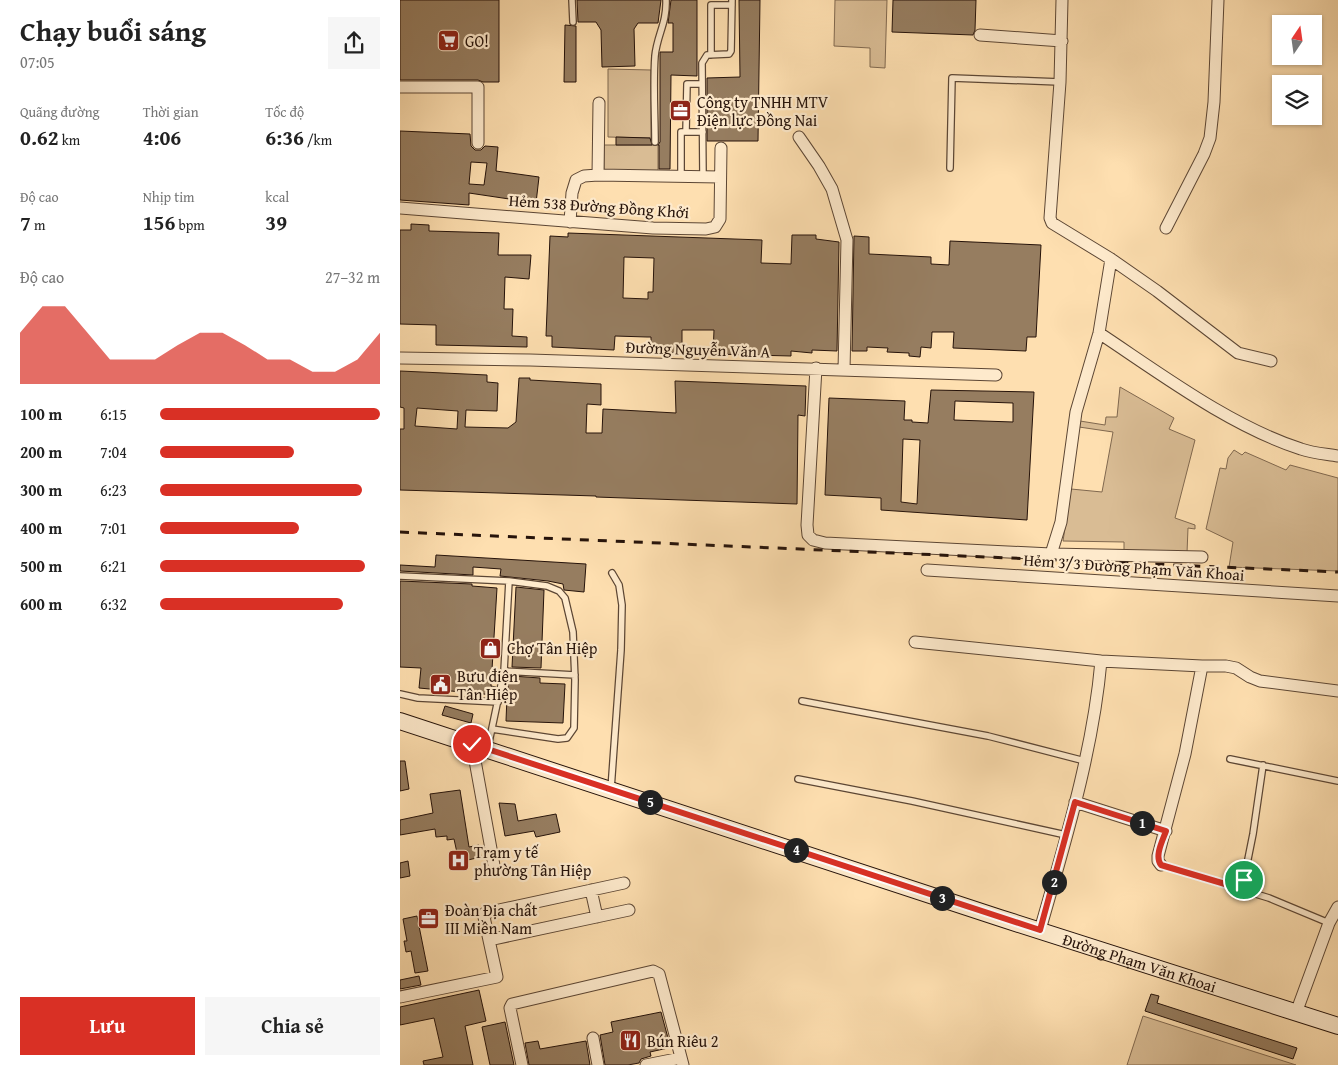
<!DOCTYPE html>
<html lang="vi">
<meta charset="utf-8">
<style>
body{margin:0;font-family:"Gentium Book Plus",serif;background:#f6f6f6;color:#222;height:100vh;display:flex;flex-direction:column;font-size:19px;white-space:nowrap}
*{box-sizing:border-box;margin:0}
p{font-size:16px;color:#767676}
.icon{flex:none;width:28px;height:28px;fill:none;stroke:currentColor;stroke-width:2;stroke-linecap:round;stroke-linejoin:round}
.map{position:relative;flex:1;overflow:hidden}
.details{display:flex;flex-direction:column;background:#fff;width:400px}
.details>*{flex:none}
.needle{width:32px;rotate:13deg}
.buttons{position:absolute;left:872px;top:15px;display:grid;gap:10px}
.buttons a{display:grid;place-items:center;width:50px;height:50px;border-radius:0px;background:#fff;box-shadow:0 1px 4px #0004;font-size:25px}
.pin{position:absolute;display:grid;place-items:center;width:42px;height:42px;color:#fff;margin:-21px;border:2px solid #fff;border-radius:50%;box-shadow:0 1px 5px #0007}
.km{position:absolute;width:25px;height:25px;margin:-12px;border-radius:50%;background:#222;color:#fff;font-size:14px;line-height:25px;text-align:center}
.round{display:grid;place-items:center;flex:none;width:52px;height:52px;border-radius:0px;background:#f6f6f6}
.summary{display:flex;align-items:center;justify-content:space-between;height:85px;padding:0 20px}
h1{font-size:28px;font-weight:800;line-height:38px}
.metrics{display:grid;grid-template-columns:repeat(3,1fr);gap:8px;height:85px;padding:5px 20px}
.metrics div{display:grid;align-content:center}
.metrics b{font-size:21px;font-weight:800}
.metrics small{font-size:14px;font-weight:400}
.metrics p{font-size:14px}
.chart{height:140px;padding:10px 20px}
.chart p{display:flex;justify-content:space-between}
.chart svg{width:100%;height:90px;margin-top:5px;fill:#d93025;opacity:.7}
.cta{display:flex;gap:10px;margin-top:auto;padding:10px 20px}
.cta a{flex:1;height:58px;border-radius:0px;background:#d93025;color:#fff;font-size:20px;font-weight:800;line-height:58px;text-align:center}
.cta a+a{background:#f6f6f6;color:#222}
ul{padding:0 20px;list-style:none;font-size:16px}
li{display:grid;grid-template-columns:80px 60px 1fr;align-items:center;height:38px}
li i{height:12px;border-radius:6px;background:#d93025}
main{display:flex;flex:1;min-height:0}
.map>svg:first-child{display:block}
.green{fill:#d9bc94;stroke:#80684f}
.building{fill:#967d60;stroke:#26130a;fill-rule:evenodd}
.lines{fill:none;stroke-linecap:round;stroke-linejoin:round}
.lane-casing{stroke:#5c4634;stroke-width:8}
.street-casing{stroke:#5c4634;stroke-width:13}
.secondary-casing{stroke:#26130a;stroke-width:18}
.lane{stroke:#feeacc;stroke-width:5.5}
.street{stroke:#feeacc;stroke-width:11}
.secondary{stroke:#feeacc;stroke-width:16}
.rail{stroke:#26130a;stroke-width:3;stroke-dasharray:9 9;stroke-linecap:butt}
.route-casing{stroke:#fff;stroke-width:10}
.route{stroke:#d93025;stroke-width:6}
.labels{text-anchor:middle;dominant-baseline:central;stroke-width:4.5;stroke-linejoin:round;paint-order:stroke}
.poi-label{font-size:16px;fill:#26130a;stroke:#feeacc;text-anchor:start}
.street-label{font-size:16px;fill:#26130a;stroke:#feeacc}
</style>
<main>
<section class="details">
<div class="summary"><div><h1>Chạy buổi sáng</h1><p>07:05</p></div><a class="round"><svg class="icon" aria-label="share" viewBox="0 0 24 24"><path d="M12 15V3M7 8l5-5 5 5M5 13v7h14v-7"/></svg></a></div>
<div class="metrics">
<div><p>Quãng đường</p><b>0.62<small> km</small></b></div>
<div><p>Thời gian</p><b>4:06</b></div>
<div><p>Tốc độ</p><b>6:36<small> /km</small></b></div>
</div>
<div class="metrics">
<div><p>Độ cao</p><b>7<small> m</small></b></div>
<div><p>Nhịp tim</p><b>156<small> bpm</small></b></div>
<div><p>kcal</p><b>39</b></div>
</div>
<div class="chart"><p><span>Độ cao</span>27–32 m</p>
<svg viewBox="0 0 160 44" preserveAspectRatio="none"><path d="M0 44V19L10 6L20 6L30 19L40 32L50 32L60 32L70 25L80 19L90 19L100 25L110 32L120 32L130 38L140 38L150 32L160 19V44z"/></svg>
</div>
<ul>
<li><b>100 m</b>6:15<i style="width:100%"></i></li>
<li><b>200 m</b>7:04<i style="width:61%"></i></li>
<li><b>300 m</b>6:23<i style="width:92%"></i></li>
<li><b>400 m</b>7:01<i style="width:63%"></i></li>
<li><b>500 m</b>6:21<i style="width:93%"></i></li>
<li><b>600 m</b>6:32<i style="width:83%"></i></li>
</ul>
<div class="cta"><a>Lưu</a><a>Chia sẻ</a></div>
</section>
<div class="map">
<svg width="938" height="1065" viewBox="0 0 938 1065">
<rect width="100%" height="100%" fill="#fedfb0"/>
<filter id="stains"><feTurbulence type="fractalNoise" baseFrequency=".004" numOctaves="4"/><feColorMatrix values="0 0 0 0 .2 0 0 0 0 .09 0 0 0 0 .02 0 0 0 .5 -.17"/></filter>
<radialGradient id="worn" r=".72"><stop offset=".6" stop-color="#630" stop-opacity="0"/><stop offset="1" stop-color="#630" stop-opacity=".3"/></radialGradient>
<path class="green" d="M435 0H487L485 68 470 67V48L434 46Z
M208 69 251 70V138L208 137Z
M204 145H258V173L204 171Z
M720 387 774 418 769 429 795 440 775 518 795 525V529L788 528 787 553 724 552V542L663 541 671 489 702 492 713 432 679 427 680 421 705 425 706 417H717Z
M834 450 842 455 845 452 886 470 890 465 938 478V571L829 567 833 542 806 529 820 468 826 469 828 458Z
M743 1016 896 1065H727Z"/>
<path class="building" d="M0 0H99V82H83L78 80H0Z
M177 0H261L258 23H238L234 29 235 66 202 67 201 30 196 22H178Z
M271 0H297V76L271 75 270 169H259V145H258L260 142V52H273V23H268Z
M339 0H360L358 141H307V78L340 77Z
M493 0H576L575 30 573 35 492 32Z
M165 25 176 26V82H164Z
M0 131 70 134 71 146 75 150H81L85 146 98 147 96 171 139 177 136 203 69 193V205L0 200ZM71 162 87 163 84 185 69 184Z
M216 137 250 138 252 145H216Z
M11 224 29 225V231L99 233 98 255H131L129 279 105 277 104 309H113L112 336 127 337V347L36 345V325L0 324V230H11Z
M168 233 362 240 361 263 391 264 392 235H416V239L439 242 437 351 412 350V353L391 351V356L313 354 314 330H282V353L251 352V337H247L215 336 214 350 152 347V336H146L150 236 168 237ZM224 257 254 258 253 292H248V299L223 298Z
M454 236 469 237V254L531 257V264L549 265 550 241 641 245 636 337H627L626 351 553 348 554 332H532L531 348 521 347 520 357 509 356V353L487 352 488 348 467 347V351H452Z
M0 371 87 375V382L98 383 97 411 66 410 65 427 108 428 116 422 119 378H130V380L201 384V405L187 404 186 433H202L203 409 276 413 275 381 406 386 405 416 398 415 397 504 196 497V496L0 490V429H4V408L0 407ZM17 408 58 411 57 429 15 426Z
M531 390 634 392 627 520 481 510V498L425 495 429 398 505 401 504 420H512V422L528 423ZM555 401 613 403V422L554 420ZM503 439 520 440 517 504 501 502Z
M36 555 186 564 184 592 164 590 163 584 148 581 100 576 101 569 73 567V575L0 571V565L35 567Z
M0 581 72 584V586L97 588 91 686 96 687 94 695 19 688 21 668 0 667Z
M116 587 144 590 141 668 112 667Z
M112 676 140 678V683L165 684 163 723 106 721 107 696H104L105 687 108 688V682H112Z
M45 706 73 714 71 723 42 715Z
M0 761H5L9 789 0 791Z
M60 790 69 847 79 845 81 857 59 862 54 839 47 840V836L36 837 35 829 0 835V820L33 813 30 794Z
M99 803 115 804 118 821 156 814 160 832 136 837 134 831 105 836Z
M8 861 10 876 0 878V863Z
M17 916 28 971 15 973 11 951 6 952 4 941H7L3 919Z
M19 976 21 985 0 989V980Z
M79 990 86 1021 65 1026 73 1065H24L23 1061 43 1057 34 1018 0 1025V1007Z
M751 994 759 996 757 1003 897 1048 893 1059 745 1011Z
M261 1012 268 1038H266L268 1048 250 1052 251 1056 241 1059 239 1063 228 1065H205L200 1035 213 1032 211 1022Z
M105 1022 114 1065H90L82 1027Z
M138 1041 140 1049 186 1041 190 1065H129L125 1043Z"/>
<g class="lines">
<defs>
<path id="lane" d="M172 0 173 22
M311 55V5H332
M286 132 287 84H302
M255 142C255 114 253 84 255 56 257 35 267 23 266 0
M550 168 552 78 660 82
M281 177V132H303
M303 177 302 63 307 55 329 54 331 51 332 0
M0 576 109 581 147 586 159 591 165 598 173 632 175 680 174 728 167 738 158 739 92 729
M104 671 175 675
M0 694 18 698 98 702
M402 701 588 736 685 761
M88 747 104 671 109 581
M830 759 938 781
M398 779 512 801 666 835
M211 789 221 650 222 605 219 585 212 573
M761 865 869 898 929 923
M842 889 853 834 863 765"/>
<path id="street" d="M662 0 660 82 650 218 652 223 711 259 757 291 838 353 871 361
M580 35 662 41
M0 87H78V143
M399 137 419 166 432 189 447 240 444 370
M198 175 320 177
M0 208 253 228 306 229 315 227 320 219 321 148
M170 222 172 193 176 180 184 176 198 175 199 103
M766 228 804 154 810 138 814 102 818 0
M699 333C761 374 830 426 901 449 912 453 926 454 938 456
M0 358 130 360 596 375
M416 368 407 525 408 535 413 540 425 543 651 554 661 522 676 412 699 333 711 259
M651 554 802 557
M527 570 938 596
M515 642 701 661 802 666H826L836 668 850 677 860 681 938 691
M72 744 95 871
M675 802 766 831
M761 865 758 861V856L785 754 802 666
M191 890 197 917
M640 930C665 842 693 752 701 661
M89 940 229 910
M0 997 97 977 84 917 85 913 224 883
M896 1013 929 923 938 907
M193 1038 198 1065
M122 1065 110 1008 112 1004 253 971 259 974 283 1065
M246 1065 281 1058"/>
<g id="secondary">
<path id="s1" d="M0 721 600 918 938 1026"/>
</g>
</defs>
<use href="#lane" class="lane-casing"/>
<use href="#street" class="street-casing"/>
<use href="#secondary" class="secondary-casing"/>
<use href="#lane" class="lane"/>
<use href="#street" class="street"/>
<use href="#secondary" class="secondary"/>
<path class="rail" d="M0 532 938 572"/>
</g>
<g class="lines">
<defs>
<path id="route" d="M72 744 640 930 675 802 766 831C763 840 754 856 761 865L842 889 844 880"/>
</defs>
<use href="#route" class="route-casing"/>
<use href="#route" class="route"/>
</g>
<defs>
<symbol id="supermarket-square" viewBox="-11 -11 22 22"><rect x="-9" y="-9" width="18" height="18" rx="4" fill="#8f2418" stroke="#feeacc"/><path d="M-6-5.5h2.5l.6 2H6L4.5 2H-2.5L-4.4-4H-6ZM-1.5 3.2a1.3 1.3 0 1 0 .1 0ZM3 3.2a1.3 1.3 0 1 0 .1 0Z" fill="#fff"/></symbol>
<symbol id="office-square" viewBox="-11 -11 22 22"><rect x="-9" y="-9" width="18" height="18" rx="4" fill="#8f2418" stroke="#feeacc"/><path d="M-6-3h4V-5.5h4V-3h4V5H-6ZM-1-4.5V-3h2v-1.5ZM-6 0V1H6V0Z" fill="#fff"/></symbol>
<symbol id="shop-square" viewBox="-11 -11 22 22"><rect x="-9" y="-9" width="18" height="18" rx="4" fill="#8f2418" stroke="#feeacc"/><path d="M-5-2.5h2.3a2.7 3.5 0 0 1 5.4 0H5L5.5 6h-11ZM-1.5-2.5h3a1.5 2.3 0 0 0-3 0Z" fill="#fff"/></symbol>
<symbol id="civic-square" viewBox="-11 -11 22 22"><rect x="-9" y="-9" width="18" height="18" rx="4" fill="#8f2418" stroke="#feeacc"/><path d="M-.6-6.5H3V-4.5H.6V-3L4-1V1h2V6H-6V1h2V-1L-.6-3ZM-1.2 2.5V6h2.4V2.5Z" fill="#fff"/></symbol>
<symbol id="hospital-square" viewBox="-11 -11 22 22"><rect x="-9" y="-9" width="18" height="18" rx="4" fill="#8f2418" stroke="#feeacc"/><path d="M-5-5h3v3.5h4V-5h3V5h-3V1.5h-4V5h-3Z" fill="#fff"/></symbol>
<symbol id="restaurant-square" viewBox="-11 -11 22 22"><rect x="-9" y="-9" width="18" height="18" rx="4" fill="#8f2418" stroke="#feeacc"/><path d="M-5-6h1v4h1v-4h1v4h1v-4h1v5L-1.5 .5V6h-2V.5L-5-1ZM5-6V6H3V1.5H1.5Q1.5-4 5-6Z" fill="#fff"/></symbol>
</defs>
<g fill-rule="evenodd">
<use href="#supermarket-square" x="36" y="28" width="25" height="25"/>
<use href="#office-square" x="268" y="98" width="25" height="25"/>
<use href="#shop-square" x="78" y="636" width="25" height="25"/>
<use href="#civic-square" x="28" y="672" width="25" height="25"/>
<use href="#hospital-square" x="46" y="848" width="25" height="25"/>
<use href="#office-square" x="16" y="906" width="25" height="25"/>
<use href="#restaurant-square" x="218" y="1028" width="25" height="25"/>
</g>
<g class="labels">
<g class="poi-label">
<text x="65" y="41">GO!</text>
<text x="297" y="102">Công ty TNHH MTV<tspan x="297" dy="18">Điện lực Đồng Nai</tspan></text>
<text x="107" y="648">Chợ Tân Hiệp</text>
<text x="57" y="676">Bưu điện<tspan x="57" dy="18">Tân Hiệp</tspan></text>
<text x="74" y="852">Trạm y tế<tspan x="74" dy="18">phường Tân Hiệp</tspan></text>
<text x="45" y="910">Đoàn Địa chất<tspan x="45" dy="18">III Miền Nam</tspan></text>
<text x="247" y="1041">Bún Riêu 2</text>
</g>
<g class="street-label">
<text transform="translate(199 206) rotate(4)">Hẻm 538 Đường Đồng Khởi</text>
<text transform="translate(298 349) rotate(2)">Đường Nguyễn Văn A</text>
<text transform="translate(734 567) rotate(4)">Hẻm 3/3 Đường Phạm Văn Khoai</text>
<text stroke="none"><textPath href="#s1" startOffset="778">Đường Phạm Văn Khoai</textPath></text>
</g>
</g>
<rect width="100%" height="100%" filter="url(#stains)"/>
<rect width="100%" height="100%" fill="url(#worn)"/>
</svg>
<div class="buttons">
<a><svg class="needle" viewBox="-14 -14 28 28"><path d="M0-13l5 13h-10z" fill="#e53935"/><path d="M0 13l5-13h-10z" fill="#767676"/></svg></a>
<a><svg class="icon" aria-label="layers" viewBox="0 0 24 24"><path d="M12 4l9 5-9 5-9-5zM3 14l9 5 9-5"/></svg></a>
</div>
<div class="pin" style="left:844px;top:880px;background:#1e9e55"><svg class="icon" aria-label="arrive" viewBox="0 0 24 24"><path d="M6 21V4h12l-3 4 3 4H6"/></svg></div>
<div class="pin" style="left:72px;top:744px;background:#d93025"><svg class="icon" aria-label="check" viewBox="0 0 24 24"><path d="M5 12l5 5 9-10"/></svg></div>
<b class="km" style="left:742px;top:823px">1</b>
<b class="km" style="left:654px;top:882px">2</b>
<b class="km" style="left:542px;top:898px">3</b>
<b class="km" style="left:396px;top:850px">4</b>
<b class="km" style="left:250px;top:802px">5</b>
</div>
</main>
